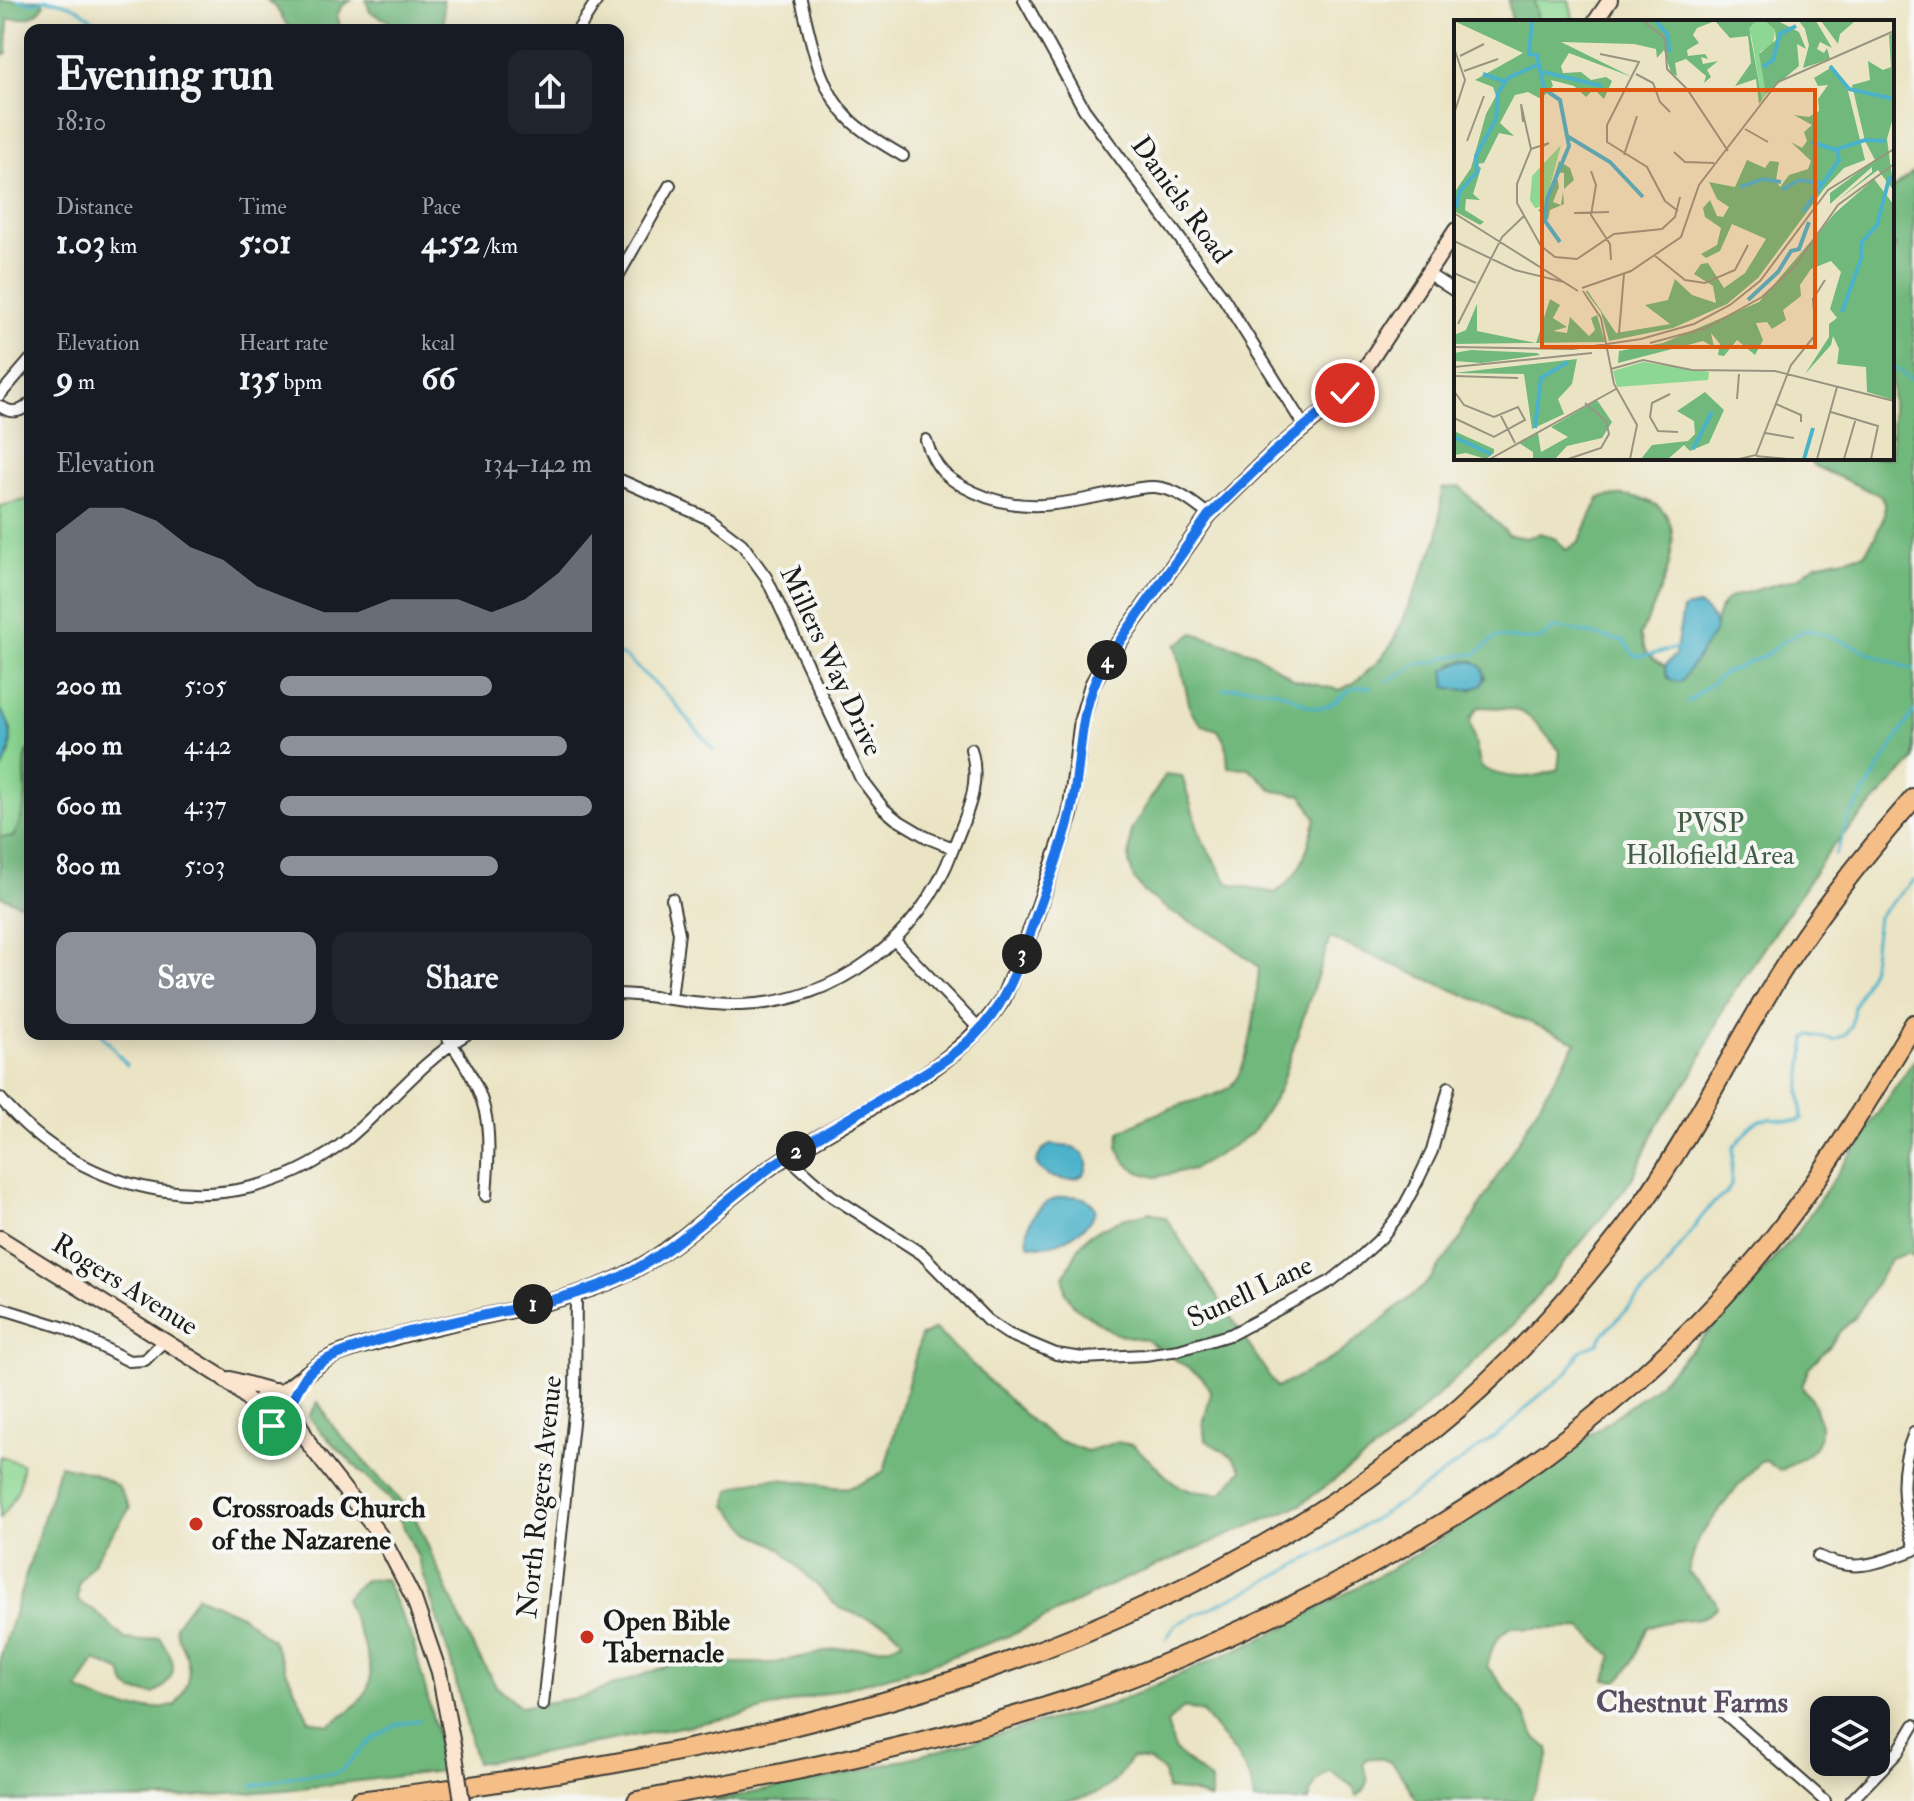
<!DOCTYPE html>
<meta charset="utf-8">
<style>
body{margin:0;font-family:"IM FELL Double Pica",serif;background:#20242c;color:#f1f3f6;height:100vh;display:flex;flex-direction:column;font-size:30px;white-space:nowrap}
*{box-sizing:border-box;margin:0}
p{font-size:26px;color:#9ea1a6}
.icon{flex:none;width:44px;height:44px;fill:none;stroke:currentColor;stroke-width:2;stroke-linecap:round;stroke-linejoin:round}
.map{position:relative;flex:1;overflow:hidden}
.sheet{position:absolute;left:24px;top:24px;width:600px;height:1016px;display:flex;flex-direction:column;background:#171b24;border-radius:16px;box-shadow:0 4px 20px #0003}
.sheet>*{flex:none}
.buttons{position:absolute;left:1810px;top:1696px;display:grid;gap:16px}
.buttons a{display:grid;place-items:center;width:80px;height:80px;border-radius:16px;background:#171b24;box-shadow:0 4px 20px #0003;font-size:40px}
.pin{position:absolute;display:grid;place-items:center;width:68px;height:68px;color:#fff;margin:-34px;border:4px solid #fff;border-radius:50%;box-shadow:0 2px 8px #0007}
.km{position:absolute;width:40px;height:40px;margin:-20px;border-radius:50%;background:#222;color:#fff;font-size:22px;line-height:40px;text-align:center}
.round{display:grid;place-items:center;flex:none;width:84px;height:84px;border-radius:16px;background:#20242c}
.summary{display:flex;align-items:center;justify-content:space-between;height:136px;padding:0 32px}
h1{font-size:44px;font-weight:700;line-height:60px}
.metrics{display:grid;grid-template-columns:repeat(3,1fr);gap:12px;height:136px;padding:8px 32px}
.metrics div{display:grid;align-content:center}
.metrics b{font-size:34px;font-weight:700}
.metrics small{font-size:22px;font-weight:400}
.metrics p{font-size:22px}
.chart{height:224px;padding:16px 32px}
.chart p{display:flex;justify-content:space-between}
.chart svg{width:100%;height:144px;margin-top:8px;fill:#8c9099;opacity:.7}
.cta{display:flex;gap:16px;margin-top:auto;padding:16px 32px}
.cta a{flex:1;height:92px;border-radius:16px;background:#8c9099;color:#fff;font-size:32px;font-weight:700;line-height:92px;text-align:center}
.cta a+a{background:#20242c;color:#f1f3f6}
ul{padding:0 32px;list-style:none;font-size:26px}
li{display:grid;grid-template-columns:128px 96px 1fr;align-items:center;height:60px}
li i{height:20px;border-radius:10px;background:#8c9099}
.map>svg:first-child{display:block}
.green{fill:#8cd793;stroke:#547a58;stroke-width:2}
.forest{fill:#71b87d;stroke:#466a4c;stroke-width:2;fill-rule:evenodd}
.water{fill:#4bb2ca;stroke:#346773;stroke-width:2}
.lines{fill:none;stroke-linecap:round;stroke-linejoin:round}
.stream{stroke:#4bb2ca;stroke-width:3}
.street-casing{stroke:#3b3a35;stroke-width:14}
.secondary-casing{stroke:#3b3a35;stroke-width:18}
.highway-casing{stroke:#3b3a35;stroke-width:22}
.street{stroke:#fff;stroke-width:10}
.secondary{stroke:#fbe5cf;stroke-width:14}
.highway{stroke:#f6be87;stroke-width:18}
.secondary-bridge-casing{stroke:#3b3a35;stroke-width:18;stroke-linecap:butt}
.secondary-bridge{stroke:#fbe5cf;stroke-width:14}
.route-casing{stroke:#fff;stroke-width:16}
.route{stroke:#1a73e8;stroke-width:10}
.poi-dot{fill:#c8321e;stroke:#f6f6f2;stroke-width:3}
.labels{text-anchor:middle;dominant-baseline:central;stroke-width:8;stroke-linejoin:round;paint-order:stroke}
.street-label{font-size:28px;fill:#1c1c1c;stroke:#f6f6f2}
.park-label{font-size:28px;fill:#435d46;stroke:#f6f6f2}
.poi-label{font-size:28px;font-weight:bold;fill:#1c1c1c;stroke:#f6f6f2;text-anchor:start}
.neighbourhood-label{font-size:30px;font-weight:bold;fill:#5a4d61;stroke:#f6f6f2}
.inset-river{fill:none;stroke:#4bb2ca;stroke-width:4}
.inset-road{fill:none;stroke:#989481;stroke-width:2}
.view{fill:#de560d;fill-opacity:0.15;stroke:#de560d;stroke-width:4}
.inset-edge{fill:none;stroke:#1c1c1c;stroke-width:4}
</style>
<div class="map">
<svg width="1914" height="1801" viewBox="0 0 1914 1801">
<rect width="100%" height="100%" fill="#f6f6f2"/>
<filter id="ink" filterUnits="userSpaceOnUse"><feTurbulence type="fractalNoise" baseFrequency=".0125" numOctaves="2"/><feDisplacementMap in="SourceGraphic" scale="16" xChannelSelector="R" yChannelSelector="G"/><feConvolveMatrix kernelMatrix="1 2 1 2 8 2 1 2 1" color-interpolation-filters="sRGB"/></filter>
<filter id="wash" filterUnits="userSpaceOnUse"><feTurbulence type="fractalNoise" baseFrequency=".006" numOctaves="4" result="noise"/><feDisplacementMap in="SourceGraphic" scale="32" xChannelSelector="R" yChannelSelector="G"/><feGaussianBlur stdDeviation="1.8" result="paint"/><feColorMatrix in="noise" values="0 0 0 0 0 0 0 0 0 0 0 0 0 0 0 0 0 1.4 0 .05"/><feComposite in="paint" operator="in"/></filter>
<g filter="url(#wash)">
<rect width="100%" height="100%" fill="#ebe4c4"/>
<path class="green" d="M1534 0H1569L1574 22H1538Z
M30 499V747C19 769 30 790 24 813 22 821 17 830 13 837H0V772L10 753 11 739V729L0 709V506Z
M0 1456 22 1464C23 1486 13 1502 0 1519Z"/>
<path class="forest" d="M0 0H41L44 5C35 19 24 19 8 19L7 53 0 56Z
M267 0H352L342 6 337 15 341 30H290L277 9Z
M366 0H443L444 30H393L394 26 387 20 370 12Z
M1508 0H1534L1538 22H1512Z
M1914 171V760L1831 848 1724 1007 1695 1070 1657 1125 1634 1175 1624 1190 1515 1323 1484 1352 1397 1434 1300 1505 1106 1587 1014 1634 919 1668 744 1715 543 1753 476 1763 451 1662 418 1557 391 1501 321 1432 309 1416 318 1402 334 1428 415 1517 471 1643 496 1686 520 1707 582 1697 675 1663H774L837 1649 890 1647 903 1640 889 1626 839 1608 780 1548 751 1532 727 1506 730 1490C760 1474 785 1479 817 1484 827 1486 839 1489 849 1487 861 1485 874 1477 884 1471L921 1336 935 1329 1031 1421 1057 1440 1087 1451 1117 1442 1133 1445 1175 1484 1191 1491 1221 1494 1242 1470 1233 1457 1205 1440 1203 1424 1211 1393 1203 1378 1146 1340 1116 1334 1074 1306 1065 1292 1064 1277 1079 1247 1089 1235 1119 1220 1151 1212 1166 1218 1277 1388 1337 1356 1424 1286 1460 1240 1576 1042 1330 938 1279 1090 1252 1133 1225 1151 1193 1169 1155 1177 1139 1172 1126 1162 1118 1148 1120 1132C1142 1119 1164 1110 1189 1102 1200 1099 1214 1096 1224 1091 1253 1075 1256 997 1259 967L1220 937 1173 913 1144 892 1134 879 1129 862 1131 830 1166 774 1182 776 1201 838 1228 883 1275 893C1305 872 1306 851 1316 818L1302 795 1274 791 1249 768 1228 767 1226 744 1218 730 1202 725 1191 712 1176 645 1194 633 1254 653 1295 680 1340 690 1354 683 1377 663 1392 644 1438 538 1442 489 1460 487 1509 535 1526 538 1541 533 1556 539 1566 550 1579 542 1599 498C1619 494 1637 494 1654 504 1696 527 1655 604 1640 635L1647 654 1665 666 1667 677 1681 682 1715 631C1714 619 1721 603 1731 597L1798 578 1816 564 1864 554C1874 539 1894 510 1879 495L1814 466 1808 458H1892V253L1896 245 1892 243V189ZM1464 661H1474L1486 677 1481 685 1471 690 1452 664ZM1478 707C1531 708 1527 713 1560 751L1558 769C1535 780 1503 780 1481 767L1470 720Z
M30 747V908L0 896V837H13C21 822 25 810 26 793 27 773 21 766 30 747Z
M1914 1060V1257L1908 1253 1891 1259 1854 1319 1840 1331 1830 1346 1809 1367 1802 1387C1811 1396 1813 1403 1817 1414 1829 1448 1805 1456 1780 1471L1766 1461 1760 1462 1733 1492 1698 1539 1688 1572 1715 1600 1717 1606C1707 1623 1684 1618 1667 1622 1660 1623 1655 1626 1648 1627 1638 1646 1635 1667 1617 1681L1606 1680 1612 1656 1581 1628 1525 1629 1513 1626C1495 1634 1492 1649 1487 1666L1526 1716 1533 1735 1548 1748 1549 1754 1544 1772 1530 1801H1418C1402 1781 1398 1752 1366 1759L1363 1764C1369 1779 1371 1786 1357 1796L1352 1786 1330 1771C1316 1779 1312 1786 1309 1801H1254L1251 1781 1236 1754 1202 1712 1184 1707 1167 1723 1175 1751 1211 1781V1800L1192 1792 1167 1789 1164 1772 1149 1761 1131 1758C1113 1790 1100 1795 1064 1801H709L850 1774 1112 1704 1272 1634 1419 1553 1520 1486 1654 1388 1716 1324 1797 1233Z
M60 1465 93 1473 118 1486 130 1508 79 1583 78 1601 94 1610 125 1639 142 1641 159 1637C177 1662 180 1676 154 1694L133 1691 126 1686 122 1672 95 1660 78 1689C115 1711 133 1711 175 1706 185 1690 193 1675 186 1656 182 1644 176 1638 175 1625L197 1596 241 1615 272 1640 309 1720 328 1725C398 1686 365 1657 345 1598L364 1580 385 1579 413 1642 438 1738 442 1771 285 1790 161 1799 0 1801V1659Z"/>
<path class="water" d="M1698 606C1710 611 1714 618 1715 631L1681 682C1668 681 1667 678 1665 666L1675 655 1683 610 1688 607Z
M1464 661C1480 661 1489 670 1482 685 1469 691 1459 691 1446 687L1444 670Z
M0 709C16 728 13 752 0 772Z
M1050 1145 1073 1147 1084 1154C1101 1187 1044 1186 1036 1162L1042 1150Z
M1067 1196C1079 1196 1089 1197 1096 1209 1089 1232 1051 1252 1028 1244 1024 1218 1042 1199 1067 1196Z"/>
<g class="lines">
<path class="stream" d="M17 0 33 3 45 0
M46 0C75 3 83 11 105 30
M1892 366 1914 381
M618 653 628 659 670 698 713 749
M1388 681 1419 663 1439 662 1444 657 1476 654 1496 637 1540 640 1554 628C1578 630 1601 636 1624 642L1635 656C1648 657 1663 651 1676 648
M1223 689C1244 685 1271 687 1291 696 1301 701 1308 709 1320 708 1333 707 1341 695 1352 689 1358 687 1365 687 1371 687
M1688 702 1724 673 1766 655 1780 643 1805 630C1843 636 1877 661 1914 669
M1835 855 1849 818 1914 711
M30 902 24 923 30 950
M101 1034 127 1065
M1166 1639 1176 1624 1259 1585 1321 1552 1422 1489 1505 1429 1539 1396 1568 1373 1580 1351 1598 1343 1602 1335 1659 1276 1700 1219 1713 1203 1726 1194 1731 1185 1733 1148 1749 1128 1759 1120 1770 1118 1797 1121 1802 1119 1800 1091 1806 1038 1811 1035 1834 1040 1846 1034 1851 1026 1854 1006 1871 970 1878 917 1914 880
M253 1786 293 1776 333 1774 342 1770 371 1740 396 1725 419 1720"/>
</g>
</g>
<g filter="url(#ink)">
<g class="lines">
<defs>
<path id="street" d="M801 0C812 42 818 89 851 121 866 135 885 145 903 156
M1024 0 1084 109 1223 297 1304 426
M578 30 597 0
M1427 273 1456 292
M618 276 670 185
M0 395 30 360
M0 406C11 414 21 413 30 403
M926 440C935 469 946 479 974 492 1019 513 1059 505 1106 495 1122 492 1139 486 1155 487 1177 489 1192 502 1209 515
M618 479 709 519 742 544 766 577 861 779 884 809 896 819 928 838 953 848
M895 941 980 1030
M618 994C659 995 699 1006 740 1005 836 1003 921 938 953 849 966 814 982 786 971 749
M671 999 679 933 672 899
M445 1034C490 1099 492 1118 486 1196
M0 1098C83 1199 232 1227 339 1146 384 1111 417 1064 467 1034
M787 1156 832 1196 922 1254 987 1320 1008 1334 1056 1354 1083 1358 1145 1355 1179 1350 1232 1334 1331 1281 1355 1262 1381 1238 1401 1212 1418 1180 1432 1151 1449 1087
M0 1308 65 1328 129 1361 145 1360 164 1341
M1914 1433C1898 1471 1902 1507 1914 1545
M1818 1556C1855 1574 1877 1563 1914 1550
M543 1705 575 1404 576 1294
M1723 1712 1825 1801
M1851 1801 1898 1752 1914 1725"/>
<path id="secondary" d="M1595 22 1610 0
M0 1238 222 1377 246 1397 258 1412
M230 1379 272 1391
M257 1409a18 18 0 1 1 36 0a18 18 0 1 1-36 0Z
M282 1392C297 1381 314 1366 331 1357 351 1348 374 1343 395 1337 464 1317 539 1310 607 1283 671 1258 718 1203 774 1165 849 1114 953 1076 1003 999L1032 927 1070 815 1082 719 1092 685 1103 665 1209 515 1273 453 1328 408 1358 379 1456 230
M293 1412 311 1447 383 1539 414 1599 439 1672 455 1755"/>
<path id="highway" d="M359 1801C739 1754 1131 1675 1436 1427 1507 1370 1569 1299 1625 1228 1684 1150 1727 1060 1778 977 1817 913 1865 854 1914 798
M637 1801C785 1774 933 1744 1077 1697 1136 1677 1194 1652 1250 1626 1435 1540 1614 1424 1748 1269 1813 1194 1863 1109 1914 1024"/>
</defs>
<use href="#street" class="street-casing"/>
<use href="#secondary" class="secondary-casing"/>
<use href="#highway" class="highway-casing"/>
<use href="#street" class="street"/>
<use href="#secondary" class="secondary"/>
<use href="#highway" class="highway"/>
<defs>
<path id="secondary-bridge" d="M455 1755 462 1801"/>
</defs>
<use href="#secondary-bridge" class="secondary-bridge-casing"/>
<use href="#secondary-bridge" class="secondary-bridge"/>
</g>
</g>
<g class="lines" filter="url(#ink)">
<defs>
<path id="route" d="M272 1426C290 1427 290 1417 292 1403 293 1396 302 1383 306 1376 319 1358 351 1350 371 1343 447 1318 529 1312 604 1284 670 1260 718 1203 775 1164 814 1138 856 1115 896 1090 932 1069 968 1049 992 1015 1015 984 1026 943 1039 908 1053 869 1069 830 1075 790 1082 743 1080 708 1103 665L1209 515 1273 453 1345 393"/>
</defs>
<use href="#route" class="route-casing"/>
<use href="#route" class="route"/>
</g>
<g class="poi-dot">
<circle cx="196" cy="1524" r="8"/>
<circle cx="587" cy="1637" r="8"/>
</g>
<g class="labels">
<g class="street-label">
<text transform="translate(1181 200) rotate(54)">Daniels Road</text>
<text transform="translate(831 661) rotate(65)">Millers Way Drive</text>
<text transform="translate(125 1285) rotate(32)">Rogers Avenue</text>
<text transform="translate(1250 1292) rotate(-25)">Sunell Lane</text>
<text transform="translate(540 1497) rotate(-84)">North Rogers Avenue</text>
</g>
<g class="park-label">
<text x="1710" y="823">PVSP<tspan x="1710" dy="32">Hollofield Area</tspan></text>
</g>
<g class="poi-label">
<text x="212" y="1508">Crossroads Church<tspan x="212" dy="32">of the Nazarene</tspan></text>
<text x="603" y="1621">Open Bible<tspan x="603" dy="32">Tabernacle</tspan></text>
</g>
<g class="neighbourhood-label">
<text x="1692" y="1702">Chestnut Farms</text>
</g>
</g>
<g transform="translate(1454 20)">
<rect width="440" height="440" fill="#ebe4c4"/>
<path d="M265 1H311L321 10 319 24 306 32 312 74 308 80 297 14 278 17ZM107 125 91 186 81 188 76 180 78 156ZM189 342 255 352 254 360 163 367 159 351Z" fill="#8cd793"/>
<path d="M0 1H302L295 8 308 80 305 84 302 59 281 66 297 43 294 16 276 18 261 1 243 8 239 15 245 23 233 30 234 36 251 34 254 39 247 37 249 44 264 41 253 50 257 57 250 63 252 56 232 39 221 43 223 56 217 53 210 30 203 38 202 29 180 24 107 22 178 57 115 33 107 46 109 53 127 52 137 60 152 57 158 61 150 79 140 69 132 77 120 66 97 60 99 66 87 79 74 72 61 75 46 103 60 116 45 113 30 143 22 144 27 148 19 174 26 180 12 179 11 190 30 202 26 205 0 191V173L17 148 32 94 42 76 39 67 21 60 69 33ZM311 1H324L345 12 352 29 343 24 345 46 312 74 305 34 322 20 321 10ZM332 1H362L378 28 366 22 363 29 370 33 373 28 376 39 349 48 355 25 351 9 345 1ZM367 1H401L386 14 384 24ZM440 12V94L433 119 440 171 424 150 384 180 418 152V147L376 184V173L421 140 411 121 398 65 416 60 414 41 429 50 437 47 435 15ZM378 47 394 71 411 140 390 148 370 169 304 258 273 284 219 308 155 321 147 292 132 272 133 270 162 313 216 304 191 285 214 280 221 259 238 275 262 283 259 266 240 254 247 244 254 243 270 268 291 253 312 219 278 204 266 231 252 238 247 234 263 225 267 208 251 197 249 188 256 180 263 196 269 197 275 187 263 179 255 162 281 167 293 140 311 148 316 141 325 142 322 160 326 167 335 155 354 149 357 141 337 122 348 128 353 121 350 112 358 105 340 95 355 97 365 91 364 79 374 65 364 66 360 58ZM105 141 116 148 120 160 110 169V153L102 152 105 167 99 182 107 185 109 172 110 184 96 190 94 200 84 190 91 186ZM420 159 440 185V380L413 372 412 347 383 344 385 329 379 316 377 325 351 354 375 317V304L383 298 376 289 387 252 377 241 357 249 346 265 347 276 329 290 332 300 318 309 313 302 302 303 309 320 301 335 283 320 270 336 264 335 266 324 257 313 260 327 249 321 164 343 165 331 209 323 305 282 381 193ZM96 279 106 285 99 298 113 307 99 311 113 313 116 297 135 316 141 310 137 298 143 295 151 322 0 324V315L12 310 23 284V311L82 323ZM17 330 83 333 86 335 27 343 0 341V333ZM123 339 118 364 104 379 110 394 78 409 70 354 0 353ZM251 372 270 390 255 423 236 431 230 425 214 439H187L198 425 234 421 241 414 240 401 223 391ZM143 380 158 402 148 418 113 426 101 439H79V432L65 423 84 413 87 432 114 417 97 407ZM0 411 40 429V433L32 439 12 433 0 435Z" fill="#71b87d"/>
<path class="inset-river" d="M78 1 75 34 83 35 90 69 106 80 115 126 93 179 91 201 106 222M202 1 214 15 215 32M376 46 395 69 440 79M309 47 319 40 326 14 342 6M89 52 148 66M29 54 52 62M113 116 156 142 189 177M357 122 382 130M286 167 309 159 327 162M328 170 345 160 367 163M2 188 6 171 23 152 22 136 42 99 44 73 54 58 83 45M349 192 385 140 383 129 411 120 432 121M294 280 324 252 337 231 345 229 355 202M388 292 407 239V223L423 205 435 159 440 157M81 408 87 358 114 342M0 417 37 434M239 429 258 392M350 439 359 408"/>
<path class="inset-road" d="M189 1 211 18 213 49 233 69 274 131M0 28 11 60 0 94M146 34 185 42 153 105V122L193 147 211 181 224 191M6 36 30 24M10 51 44 39M182 54 199 63 206 82 216 92M69 102 67 84 77 129 63 164V183L87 226 101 237 123 239 160 214 208 209 221 197 226 177M291 109 314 122M13 121 30 76M77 129 95 123 87 127M220 132 231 142 260 143M170 135 183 96M137 151 142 165 137 195 156 224 157 240M0 193 124 271M120 193 155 192M0 221 61 250 110 262M200 235 231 260 251 263 281 250 294 225M0 253 22 263M128 268 177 251 227 217 245 165 324 62 440 11M129 271 147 298 160 364 183 405 176 439M4 304 48 217 70 196M165 313 170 254M196 323 252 308 308 277 341 246 384 185 440 144M0 327 119 329 187 319 240 304 276 285 306 261 374 170 440 129M0 347 138 333M157 349 189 340 238 350 321 351 440 381M0 356 64 358M0 371 10 385 40 397 64 387 71 400 40 417 0 398M216 374 198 383 196 397 204 411 224 412M283 379 285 354M322 384 347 395V402M377 392 424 406 417 439M47 396 61 423M311 413 340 418M302 436 333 439M36 439 162 369M114 439 147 428 155 414 152 401 131 383M285 439 302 435 337 345 362 314 359 279 371 260M363 439 383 367M390 439 402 398"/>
<path class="view" d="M88 70H361V327H88Z"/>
<rect width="440" height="440" class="inset-edge"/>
</g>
</svg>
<div class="buttons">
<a><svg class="icon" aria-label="layers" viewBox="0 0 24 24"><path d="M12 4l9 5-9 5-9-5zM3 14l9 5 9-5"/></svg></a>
</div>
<div class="pin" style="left:272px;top:1426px;background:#1e9e55"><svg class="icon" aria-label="arrive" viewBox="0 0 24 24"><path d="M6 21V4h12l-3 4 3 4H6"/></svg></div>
<div class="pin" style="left:1345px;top:393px;background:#d93025"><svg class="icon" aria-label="check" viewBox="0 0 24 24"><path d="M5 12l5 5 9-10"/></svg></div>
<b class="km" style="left:533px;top:1304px">1</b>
<b class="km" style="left:796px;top:1151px">2</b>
<b class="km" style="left:1022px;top:954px">3</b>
<b class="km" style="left:1107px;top:660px">4</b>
<section class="sheet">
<div class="summary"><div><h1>Evening run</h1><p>18:10</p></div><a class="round"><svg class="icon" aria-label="share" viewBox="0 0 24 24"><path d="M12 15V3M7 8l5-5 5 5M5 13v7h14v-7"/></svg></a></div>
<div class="metrics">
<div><p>Distance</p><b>1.03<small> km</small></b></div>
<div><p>Time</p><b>5:01</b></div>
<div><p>Pace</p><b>4:52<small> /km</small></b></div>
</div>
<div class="metrics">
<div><p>Elevation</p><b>9<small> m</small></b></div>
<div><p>Heart rate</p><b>135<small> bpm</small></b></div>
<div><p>kcal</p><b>66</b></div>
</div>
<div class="chart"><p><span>Elevation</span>134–142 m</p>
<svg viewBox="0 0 160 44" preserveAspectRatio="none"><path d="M0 44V14L10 6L20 6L30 10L40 18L50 22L60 30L70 34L80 38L90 38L100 34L110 34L120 34L130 38L140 34L150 26L160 14V44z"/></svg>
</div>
<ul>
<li><b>200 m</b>5:05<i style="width:68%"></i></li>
<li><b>400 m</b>4:42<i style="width:92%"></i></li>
<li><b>600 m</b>4:37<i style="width:100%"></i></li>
<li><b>800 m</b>5:03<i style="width:70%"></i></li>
</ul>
<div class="cta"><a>Save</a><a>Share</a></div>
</section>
</div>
